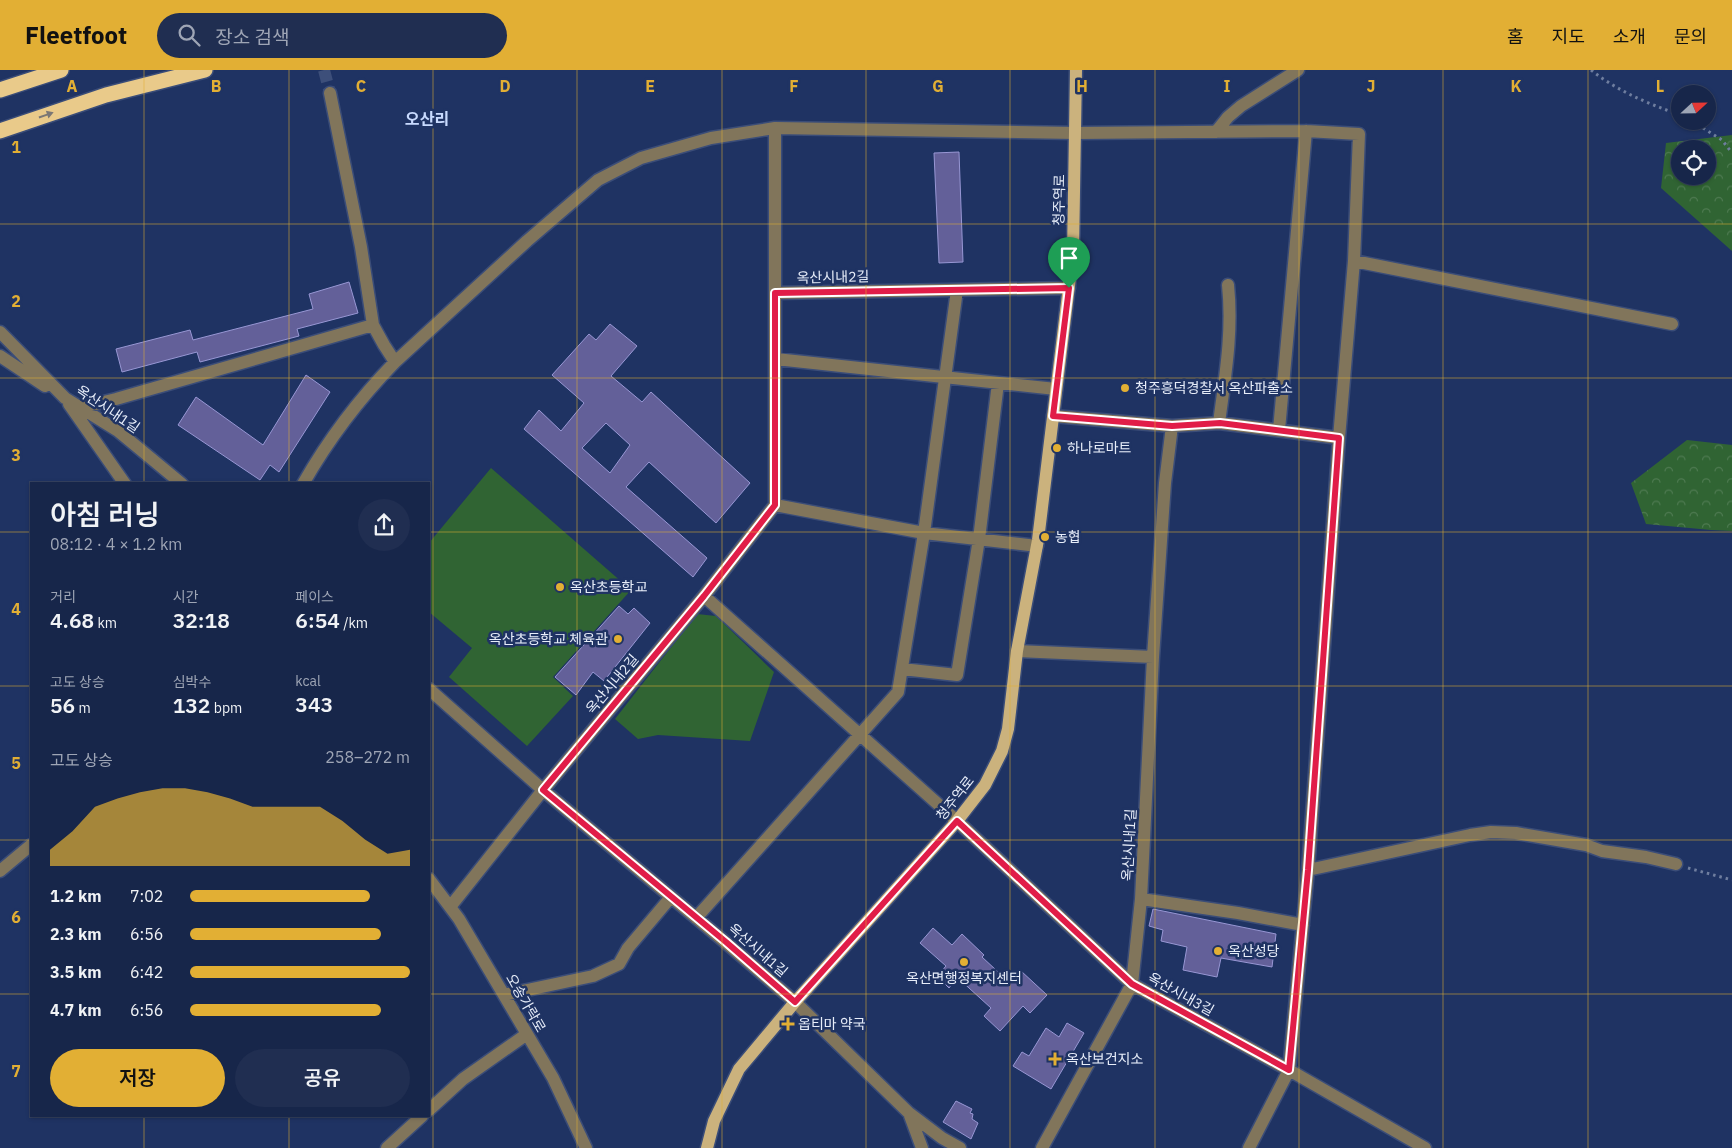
<!DOCTYPE html>
<html lang="ko">
<meta charset="utf-8">
<style>
body{margin:0;font-family:"IBM Plex Sans","Noto Sans KR",sans-serif;background:#202e51;color:#f1f3f6;height:100vh;display:flex;flex-direction:column;font-size:19px;white-space:nowrap}
*{box-sizing:border-box;margin:0}
p{font-size:16px;color:#9ea5b5}
.icon{flex:none;width:28px;height:28px;fill:none;stroke:currentColor;stroke-width:2;stroke-linecap:round;stroke-linejoin:round}
.map{position:relative;flex:1;overflow:hidden}
.sheet{position:absolute;left:30px;top:412px;width:400px;height:635px;display:flex;flex-direction:column;background:#17264a;border-radius:0px;box-shadow:0 1px 4px #0004,0 0 0 1px #364362}
.sheet>*{flex:none}
.needle{width:32px;rotate:68deg}
.tools{position:absolute;left:1671px;top:15px;display:grid;gap:10px}
.tools a{display:grid;place-items:center;width:45px;height:45px;border-radius:50%;background:#17264a;box-shadow:0 1px 4px #0004,0 0 0 1px #364362;font-size:25px}
.pin{position:absolute;display:grid;place-items:center;width:42px;height:42px;color:#fff;margin:-51px -21px;border-radius:50% 50% 50% 0;rotate:-45deg;box-shadow:0 0 5px #0007}
.pin .icon{rotate:45deg}
.round{display:grid;place-items:center;flex:none;width:52px;height:52px;border-radius:26px;background:#202e51}
.headline{display:flex;align-items:center;justify-content:space-between;height:85px;padding:0 20px}
h1{font-size:28px;font-weight:600;line-height:38px}
.figures{display:grid;grid-template-columns:repeat(3,1fr);gap:8px;height:85px;padding:5px 20px}
.figures div{display:grid;align-content:center}
.figures b{font-size:21px;font-weight:600}
.figures small{font-size:14px;font-weight:400}
.figures p{font-size:14px}
.chart{height:140px;padding:10px 20px}
.chart p{display:flex;justify-content:space-between}
.chart svg{width:100%;height:90px;margin-top:5px;fill:#e2af34;opacity:.7}
.primary-button{display:flex;gap:10px;margin-top:auto;padding:10px 20px}
.primary-button a{flex:1;height:58px;border-radius:30px;background:#e2af34;color:#111;font-size:20px;font-weight:600;line-height:58px;text-align:center}
.primary-button a+a{background:#202e51;color:#f1f3f6}
ul{padding:0 20px;list-style:none;font-size:16px}
li{display:grid;grid-template-columns:80px 60px 1fr;align-items:center;height:38px}
li i{height:12px;border-radius:6px;background:#e2af34}
header{display:flex;align-items:center;gap:30px;box-sizing:border-box;height:70px;padding:0 25px;background:#e2af34;color:#111}
header strong{font-size:24px}
nav{display:flex;gap:28px;margin-inline-start:auto;font-size:18px}
.search{width:350px;height:45px;background:#202e51;display:flex;align-items:center;gap:12px;box-sizing:border-box;padding:0 18px;border-radius:28px;color:#9ea5b5;font-size:19px}
.map>svg:first-child{display:block}
.green{fill:#306433}
.forest{fill:url(#forest-crowns);fill-rule:evenodd}
.building{fill:#636099;stroke:#9897d4;fill-rule:evenodd}
.lines{fill:none;stroke-linecap:round;stroke-linejoin:round}
.minor-tunnel{stroke:#3d4f7a;stroke-width:12;stroke-dasharray:12 6;stroke-linecap:butt}
.minor-casing{stroke:#3b4d78;stroke-width:15}
.major-casing{stroke:#3b4d78;stroke-width:15}
.highway-casing{stroke:#3b4d78;stroke-width:18}
.path{stroke:#6f7e9f;stroke-width:3;stroke-dasharray:2.5 4;stroke-linecap:butt}
.minor{stroke:#81755b;stroke-width:12}
.major{stroke:#cbb27d;stroke-width:12}
.highway{stroke:#e9ca8a;stroke-width:15}
.oneway{fill:#7a7775}
.route-casing{stroke:#fff;stroke-width:10}
.route{stroke:#e11d48;stroke-width:6}
.grid{fill:none;stroke:#e2af34;stroke-width:1;stroke-opacity:0.55}
.poi-dot{fill:#e2af34;stroke:#1f3363;stroke-width:2}
.labels{text-anchor:middle;dominant-baseline:central;stroke-width:5;stroke-linejoin:round;paint-order:stroke}
.street-label{font-size:14px;fill:#e7edf9;stroke:#1f3363}
.poi-label{font-size:14px;fill:#e7edf9;stroke:#1f3363;text-anchor:start}
.quarter-label{font-size:16px;font-weight:bold;fill:#c8dafe;stroke:#1f3363}
.grid-label{font-size:16px;text-anchor:middle;font-weight:bold;fill:#e2af34;stroke:#1f3363;stroke-width:5;stroke-linejoin:round;paint-order:stroke}
</style>
<header>
<strong>Fleetfoot</strong>
<div class="search"><svg class="icon" aria-label="search" viewBox="0 0 24 24"><circle cx="10" cy="10" r="6"/><path d="M15 15l6 6"/></svg>장소 검색</div>
<nav><a>홈</a><a>지도</a><a>소개</a><a>문의</a></nav>
</header>
<div class="map">
<svg width="1732" height="1078" viewBox="0 0 1732 1078">
<defs>
<pattern id="forest-crowns" width="20" height="18" patternUnits="userSpaceOnUse" patternTransform="scale(1.25)"><rect width="20" height="18" fill="#306433"/><path d="M2 6a3 3 0 1 1 6 0M12 15a3 3 0 1 1 6 0" fill="none" stroke="#4e7a51"/></pattern>
</defs>
<rect width="100%" height="100%" fill="#1f3363"/>
<path class="green" d="M491 398 631 520 553 607 573 626 527 676 449 607 472 578 429 542V473Z
M697 544 716 546 774 602 750 671 658 665 638 669 615 649Z"/>
<path class="forest" d="M1732 65V181L1661 118 1666 73ZM1680 79H1708V106H1680Z
M1687 370 1732 375V461L1711 460 1646 454 1631 413Z"/>
<path class="building" d="M959 82 963 192 939 193 934 83Z
M349 212 358 243 297 259 299 266 200 292 197 282 122 302 116 279 190 260 193 270 313 239 309 224Z
M610 254 637 276 611 306 642 332 651 322 750 413 716 453 649 392 626 417 707 488 693 507 524 359 539 340 561 361 584 333 552 305 589 264 596 270ZM606 353 630 375 610 403 582 378Z
M306 305 330 322 279 402 270 395 260 410 178 355 196 327 263 375Z
M619 536 628 544 634 538 650 553 604 611 593 602 576 625 555 607Z
M1153 839 1276 864 1272 897 1221 888 1217 907 1183 900 1187 877 1161 871 1163 860 1149 856Z
M933 858 952 875 962 864 984 885 982 887 1010 913 1021 901 1047 925 1030 943 1023 936 1000 961 984 946 991 938 958 908 949 918 937 906 946 896 920 873Z
M1067 953 1084 963 1051 1019 1013 996 1022 982 1029 986 1046 958 1059 967Z
M956 1031 972 1039 970 1043 973 1044 972 1049 978 1053 971 1069 943 1052Z"/>
<g class="lines">
<path class="minor-tunnel" d="M324 0 330 23"/>
<defs>
<path id="minor" d="M330 23 361 177 373 255 384 275 395 292
M1216 62 1228 47 1241 36 1298 0
M1354 191 1672 254
M775 223V58L1076 63 1306 61 1359 64 1354 191 1339 368 1219 353 1172 356 1053 346
M0 262 65 328 118 361 182 414
M0 286 45 316
M776 289 1056 319
M69 334 125 414
M79 338 116 329 373 255
M1219 353C1225 307 1233 262 1228 215
M1279 360 1306 61
M303 414C328 370 360 328 395 292L527 171 598 110 641 88 711 68 775 58
M775 435 924 463 1037 476
M704 526 957 751 1132 914 1289 1000 1425 1078
M1017 581 1153 587 1141 829 1132 914 1042 1078
M1153 587 1165 413 1172 356
M902 599 957 605 979 469 998 313
M429 619 543 720 725 872 795 932 909 1043 922 1078
M1308 800 1470 765 1491 762 1516 763 1586 775 1602 781 1646 787 1676 794
M0 801 31 775
M429 809 459 849 527 964 553 1008 586 1078
M1141 829 1238 843 1303 855
M450 837 543 720 704 526 775 435V223L1069 218
M696 848 898 622 924 463 957 220
M504 925 593 906 619 894 628 878 671 827
M429 1040 463 1009 527 964
M909 1043 942 1068 960 1078
M387 1078 422 1046
M1249 1078 1289 1000 1308 800 1339 368"/>
<path id="major" d="M707 1078 714 1051 739 999 795 932 957 751 985 715 1002 681 1008 659 1017 581 1038 470 1073 183 1076 0"/>
<path id="highway" d="M0 20 61 0
M0 61 106 25 205 0"/>
</defs>
<use href="#minor" class="minor-casing"/>
<use href="#major" class="major-casing"/>
<use href="#highway" class="highway-casing"/>
<path class="path" d="M1591 0C1619 22 1647 33 1680 45
M1692 51 1722 70 1732 83
M1688 798 1732 810"/>
<use href="#minor" class="minor"/>
<use href="#major" class="major"/>
<use href="#highway" class="highway"/>
</g>
<defs><path id="oneway-solid" d="M-6-.8H1V-3.2L6.5 0L1 3.2V.8H-6Z" transform="scale(1.25)"/></defs>
<use class="oneway" href="#oneway-solid" transform="translate(46 45) rotate(-19)"/>
<g class="lines">
<defs>
<path id="route" d="M1069 218 1053 346 1172 356 1220 353 1339 368 1308 800 1289 1000 1132 914 957 751 795 932 726 872 543 720 704 526 775 435V223Z"/>
</defs>
<use href="#route" class="route-casing"/>
<use href="#route" class="route"/>
</g>
<path class="grid" d="M144 0V414M289 0V414M433 0V1078M577 0V1078M722 0V1078M866 0V1078M1010 0V1078M1155 0V1078M1299 0V1078M1443 0V1078M1588 0V1078M0 154H1732M0 308H1732M0 462H31M429 462H1732M0 616H31M429 616H1732M0 770H31M429 770H1732M0 924H31M429 924H1732M144 1046V1078M289 1046V1078"/>
<g class="poi-dot">
<circle cx="1125" cy="318" r="5"/>
<circle cx="1057" cy="378" r="5"/>
<circle cx="1045" cy="467" r="5"/>
<circle cx="560" cy="517" r="5"/>
<circle cx="618" cy="569" r="5"/>
<circle cx="1218" cy="881" r="5"/>
<circle cx="964" cy="892" r="5"/>
<path d="M785.5 946.5h5v5h5v5h-5v5h-5v-5h-5v-5h5z"/>
<path d="M1052.5 981.5h5v5h5v5h-5v5h-5v-5h-5v-5h5z"/>
</g>
<g class="labels">
<g class="street-label">
<text transform="translate(1059 130) rotate(-89)">청주역로</text>
<text transform="translate(833 207) rotate(-1)">옥산시내2길</text>
<text transform="translate(108 339) rotate(34)">옥산시내1길</text>
<text transform="translate(612 614) rotate(-50)">옥산시내2길</text>
<text transform="translate(955 728) rotate(-52)">청주역로</text>
<text transform="translate(1129 775) rotate(-87)">옥산시내1길</text>
<text transform="translate(758 880) rotate(41)">옥산시내1길</text>
<text transform="translate(1181 924) rotate(29)">옥산시내3길</text>
<text transform="translate(526 933) rotate(60)">오송가락로</text>
</g>
<g class="poi-label">
<text x="1135" y="318">청주흥덕경찰서 옥산파출소</text>
<text x="1067" y="378">하나로마트</text>
<text x="1055" y="467">농협</text>
<text x="570" y="517">옥산초등학교</text>
<text x="608" y="569" text-anchor="end">옥산초등학교 체육관</text>
<text x="1228" y="881">옥산성당</text>
<text x="964" y="908" text-anchor="middle">옥산면행정복지센터</text>
<text x="798" y="954">옵티마 약국</text>
<text x="1066" y="989">옥산보건지소</text>
</g>
<g class="quarter-label">
<text x="427" y="49">오산리</text>
</g>
</g>
<g class="grid-label">
<text x="72" y="22">A</text>
<text x="216" y="22">B</text>
<text x="361" y="22">C</text>
<text x="505" y="22">D</text>
<text x="650" y="22">E</text>
<text x="794" y="22">F</text>
<text x="938" y="22">G</text>
<text x="1082" y="22">H</text>
<text x="1227" y="22">I</text>
<text x="1371" y="22">J</text>
<text x="1516" y="22">K</text>
<text x="1660" y="22">L</text>
<text x="16" y="83">1</text>
<text x="16" y="237">2</text>
<text x="16" y="391">3</text>
<text x="16" y="545">4</text>
<text x="16" y="699">5</text>
<text x="16" y="853">6</text>
<text x="16" y="1007">7</text>
</g>
</svg>
<div class="tools">
<a><svg class="needle" viewBox="-14 -14 28 28"><path d="M0-13l5 13h-10z" fill="#e53935"/><path d="M0 13l5-13h-10z" fill="#9ea5b5"/></svg></a>
<a><svg class="icon" aria-label="locate" viewBox="0 0 24 24"><circle cx="12" cy="12" r="6"/><path d="M12 2v4M12 18v4M2 12h4M18 12h4"/></svg></a>
</div>
<div class="pin" style="left:1069px;top:218px;background:#1e9e55"><svg class="icon" aria-label="arrive" viewBox="0 0 24 24"><path d="M6 21V4h12l-3 4 3 4H6"/></svg></div>
<section class="sheet">
<div class="headline"><div><h1>아침 러닝</h1><p>08:12 · 4 × 1.2 km</p></div><a class="round"><svg class="icon" aria-label="share" viewBox="0 0 24 24"><path d="M12 15V3M7 8l5-5 5 5M5 13v7h14v-7"/></svg></a></div>
<div class="figures">
<div><p>거리</p><b>4.68<small> km</small></b></div>
<div><p>시간</p><b>32:18</b></div>
<div><p>페이스</p><b>6:54<small> /km</small></b></div>
</div>
<div class="figures">
<div><p>고도 상승</p><b>56<small> m</small></b></div>
<div><p>심박수</p><b>132<small> bpm</small></b></div>
<div><p>kcal</p><b>343</b></div>
</div>
<div class="chart"><p><span>고도 상승</span>258–272 m</p>
<svg viewBox="0 0 160 44" preserveAspectRatio="none"><path d="M0 44V36L10 27L20 15L30 11L40 8L50 6L60 6L70 8L80 11L90 15L100 15L110 15L120 15L130 22L140 31L150 38L160 36V44z"/></svg>
</div>
<ul>
<li><b>1.2 km</b>7:02<i style="width:82%"></i></li>
<li><b>2.3 km</b>6:56<i style="width:87%"></i></li>
<li><b>3.5 km</b>6:42<i style="width:100%"></i></li>
<li><b>4.7 km</b>6:56<i style="width:87%"></i></li>
</ul>
<div class="primary-button"><a>저장</a><a>공유</a></div>
</section>
</div>
